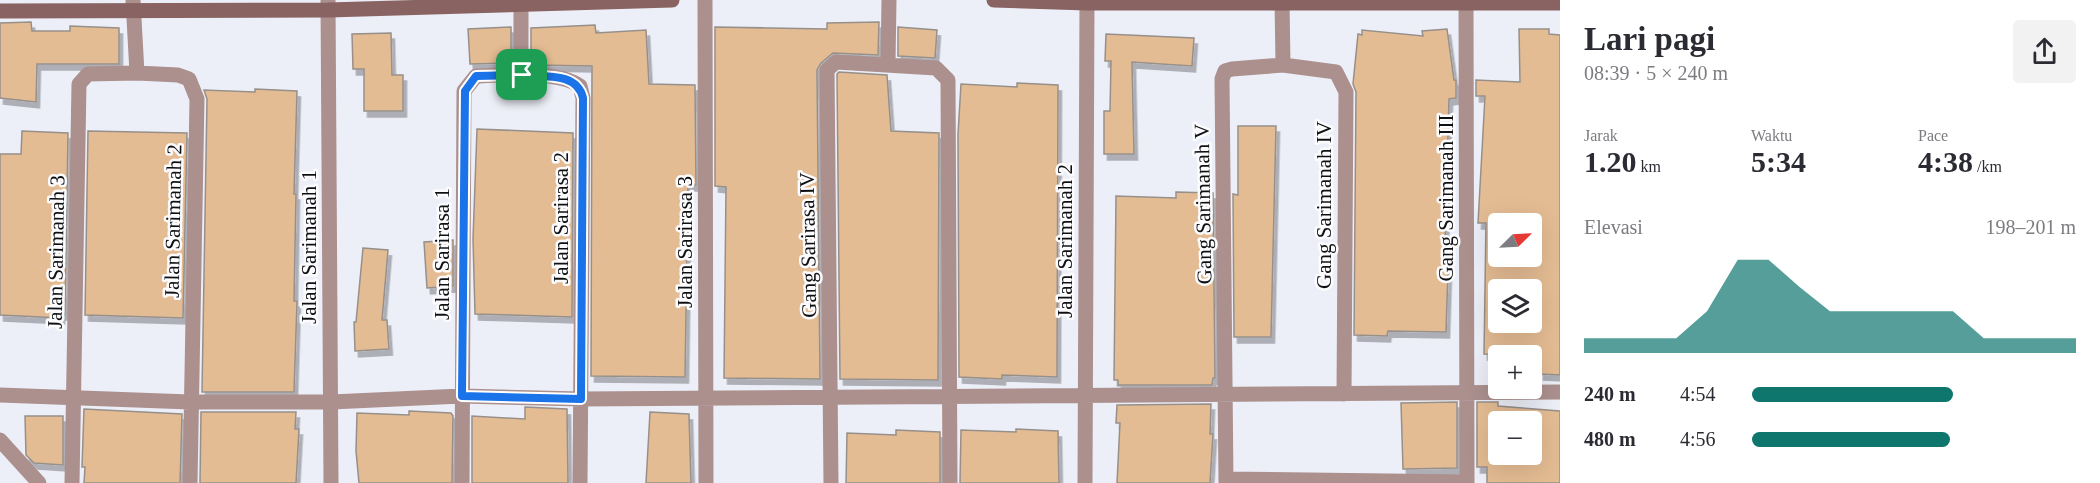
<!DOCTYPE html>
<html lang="id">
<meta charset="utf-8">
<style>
body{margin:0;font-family:"Times New Roman",serif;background:#f2f2f3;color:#2b2b33;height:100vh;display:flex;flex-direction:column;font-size:22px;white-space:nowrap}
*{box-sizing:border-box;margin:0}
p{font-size:20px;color:#7c7c81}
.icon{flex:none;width:33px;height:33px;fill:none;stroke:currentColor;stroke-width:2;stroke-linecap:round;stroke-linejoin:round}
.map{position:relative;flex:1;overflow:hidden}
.drawer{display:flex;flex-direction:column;background:#fff;width:540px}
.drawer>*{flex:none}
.needle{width:39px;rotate:66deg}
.buttons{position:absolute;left:1488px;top:213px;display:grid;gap:12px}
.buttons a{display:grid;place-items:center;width:54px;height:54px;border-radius:6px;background:#fff;box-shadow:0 6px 24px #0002;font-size:30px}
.pin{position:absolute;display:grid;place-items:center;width:51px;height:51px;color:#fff;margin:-26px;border-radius:12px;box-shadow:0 3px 9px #0006}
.round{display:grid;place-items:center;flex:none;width:63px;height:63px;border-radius:6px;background:#f2f2f3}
.overview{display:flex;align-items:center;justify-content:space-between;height:102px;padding:0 24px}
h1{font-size:33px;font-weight:700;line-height:45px}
.figures{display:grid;grid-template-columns:repeat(3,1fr);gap:9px;height:102px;padding:6px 24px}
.figures div{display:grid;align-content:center}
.figures b{font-size:30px;font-weight:700}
.figures small{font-size:16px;font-weight:400}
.figures p{font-size:16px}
.chart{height:168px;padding:12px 24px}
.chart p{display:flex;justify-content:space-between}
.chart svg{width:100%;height:108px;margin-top:6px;fill:#0f766e;opacity:.7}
ul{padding:0 24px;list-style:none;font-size:20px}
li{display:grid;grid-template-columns:96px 72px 1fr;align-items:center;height:45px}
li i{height:15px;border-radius:8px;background:#0f766e}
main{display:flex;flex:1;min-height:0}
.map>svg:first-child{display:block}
.building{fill:#e4bc93;stroke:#97908a;stroke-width:1.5;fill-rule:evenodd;filter:url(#shadow)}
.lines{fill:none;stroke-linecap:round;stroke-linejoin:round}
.street{stroke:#ab908e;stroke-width:15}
.secondary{stroke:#886361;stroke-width:15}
.route-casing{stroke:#fff;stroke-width:12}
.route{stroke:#1a73e8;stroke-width:8}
.labels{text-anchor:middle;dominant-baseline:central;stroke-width:5;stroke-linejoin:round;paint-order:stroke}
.street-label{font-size:21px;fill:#0e0f11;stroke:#fcfcfe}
</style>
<main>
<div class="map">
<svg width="1560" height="483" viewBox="0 0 1560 483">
<defs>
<filter id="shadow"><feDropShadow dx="3.5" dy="6" stdDeviation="0" flood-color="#0004"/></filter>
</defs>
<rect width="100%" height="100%" fill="#edeff8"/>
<path class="building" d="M31 22 32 31H70V26L119 28V64H37L36 102 0 98V23Z
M879 22 878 55 833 53 821 63 817 70 820 379 724 378 726 187 715 186V27L827 29V23Z
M595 25 596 33 646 30 649 84 695 85 696 185H688L685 377 591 376 592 66 534 65V62H531V28Z
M511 27V63L470 64 468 29Z
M898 27 937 30 935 58 898 56Z
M1447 29 1454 80H1456V98L1449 99 1445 241H1449L1446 332 1388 331 1387 336 1354 335 1356 92 1353 84 1358 34 1362 35V30L1423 36 1422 31Z
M1519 29H1549V34L1560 35V375L1540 374V356L1484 354 1486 223H1478L1485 96H1476V80L1520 82ZM1498 224H1532V256H1498ZM1498 290H1532V322H1498Z
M391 33 392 75H403V111H364V69H353L352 34Z
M1106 34 1194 38 1192 66 1132 62 1134 154H1104V111H1110L1111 61H1105Z
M839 72 887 75 891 131 939 133 938 380 840 379 837 74Z
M1017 83 1058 85 1057 377 1002 375V379L959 377 958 134 961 84 1017 87Z
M255 89 297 91 294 194H296L294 301H297L294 392H202L207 99 204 90 255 92Z
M1238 126H1276L1271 337H1234L1233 194 1238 195Z
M477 129 573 133 572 317 475 314 473 239Z
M22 131 68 133 65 314H61V318L0 315V154H21Z
M88 131 187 133 183 318 85 315Z
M1176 192 1213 193 1215 378H1213L1212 385H1118V380H1114L1116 196 1176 198Z
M453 240V286L427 288 424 242Z
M363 248 388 250 382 320H387L389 349 355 351 354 322H356Z
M1457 402V468L1403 469 1401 403Z
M1477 402H1498V406L1560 411V483H1487V467H1477ZM1498 422H1532V454H1498Z
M1211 404 1210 434H1213L1210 483H1117L1120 423H1116L1117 405Z
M525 407 567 409 568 483H472V416L525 419Z
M84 409 182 414 180 483H84L85 467H82Z
M409 411 451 413 453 416 452 483H359L356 451 357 413 409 415Z
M201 412H296L295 429H299L296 483H200Z
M650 412 689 414 691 483H646Z
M25 416H63V465L34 463 26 455Z
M1016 429 1058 431 1059 483H960L961 430 1016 432Z
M896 430 940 432V483H846L847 433 896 435Z"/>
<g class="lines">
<path class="street" d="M133 0 137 73 178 75 189 79 197 99 190 483
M328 0 331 483
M521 0V75
M705 0 706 483
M1282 0 1283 65
M1466 0 1467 483
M888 63 889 0
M0 395 190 402H331L462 396 581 399 1560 392
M0 440 39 483
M1226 479 1467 482
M72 483 79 84 88 74 137 73
M462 483 464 91 476 76C503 75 558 70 580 86L583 98 580 483
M831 483 827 70 836 62 936 68 948 80 950 483
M1085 483 1087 0
M1226 483 1222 79 1225 71 1232 69 1283 65 1336 72 1346 92 1344 394"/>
<path class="secondary" d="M994 0 1087 3H1560
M0 11 328 10 672 0"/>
</g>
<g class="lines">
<defs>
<path id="route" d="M522 75C545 77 577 72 583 98L581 399 462 396 465 91 476 76Z"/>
</defs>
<use href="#route" class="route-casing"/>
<use href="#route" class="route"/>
</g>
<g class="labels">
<g class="street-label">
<text transform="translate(1446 198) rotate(-90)">Gang Sarimanah III</text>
<text transform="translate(1203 204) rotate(-91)">Gang Sarimanah V</text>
<text transform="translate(1324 205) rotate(-90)">Gang Sarimanah IV</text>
<text transform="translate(561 218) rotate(-90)">Jalan Sarirasa 2</text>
<text transform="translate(173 221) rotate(-89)">Jalan Sarimanah 2</text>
<text transform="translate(1065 241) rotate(-90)">Jalan Sarimanah 2</text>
<text transform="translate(685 242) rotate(-90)">Jalan Sarirasa 3</text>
<text transform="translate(808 245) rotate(-91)">Gang Sarirasa IV</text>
<text transform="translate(309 247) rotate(-90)">Jalan Sarimanah 1</text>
<text transform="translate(56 252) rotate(-89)">Jalan Sarimanah 3</text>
<text transform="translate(442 254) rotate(-90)">Jalan Sarirasa 1</text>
</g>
</g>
</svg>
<div class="buttons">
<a><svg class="needle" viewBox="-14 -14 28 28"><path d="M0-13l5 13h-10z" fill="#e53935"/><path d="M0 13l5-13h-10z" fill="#7c7c81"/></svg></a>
<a><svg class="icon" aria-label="layers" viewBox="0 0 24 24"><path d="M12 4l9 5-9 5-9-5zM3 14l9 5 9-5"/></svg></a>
<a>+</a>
<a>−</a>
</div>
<div class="pin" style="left:522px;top:75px;background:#1e9e55"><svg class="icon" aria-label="arrive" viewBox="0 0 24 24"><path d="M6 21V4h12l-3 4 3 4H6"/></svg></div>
</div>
<section class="drawer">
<div class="overview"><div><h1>Lari pagi</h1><p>08:39 · 5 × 240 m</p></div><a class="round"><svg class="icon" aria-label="share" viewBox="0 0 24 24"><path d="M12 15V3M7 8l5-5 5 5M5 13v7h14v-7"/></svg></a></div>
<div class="figures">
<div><p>Jarak</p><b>1.20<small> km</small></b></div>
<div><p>Waktu</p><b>5:34</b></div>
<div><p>Pace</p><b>4:38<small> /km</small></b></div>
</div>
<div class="chart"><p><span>Elevasi</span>198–201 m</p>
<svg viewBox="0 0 160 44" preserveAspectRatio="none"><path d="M0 44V38L10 38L20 38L30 38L40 27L50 6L60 6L70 17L80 27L90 27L100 27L110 27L120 27L130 38L140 38L150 38L160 38V44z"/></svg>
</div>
<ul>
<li><b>240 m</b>4:54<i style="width:62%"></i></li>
<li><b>480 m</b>4:56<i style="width:61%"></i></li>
</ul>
</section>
</main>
